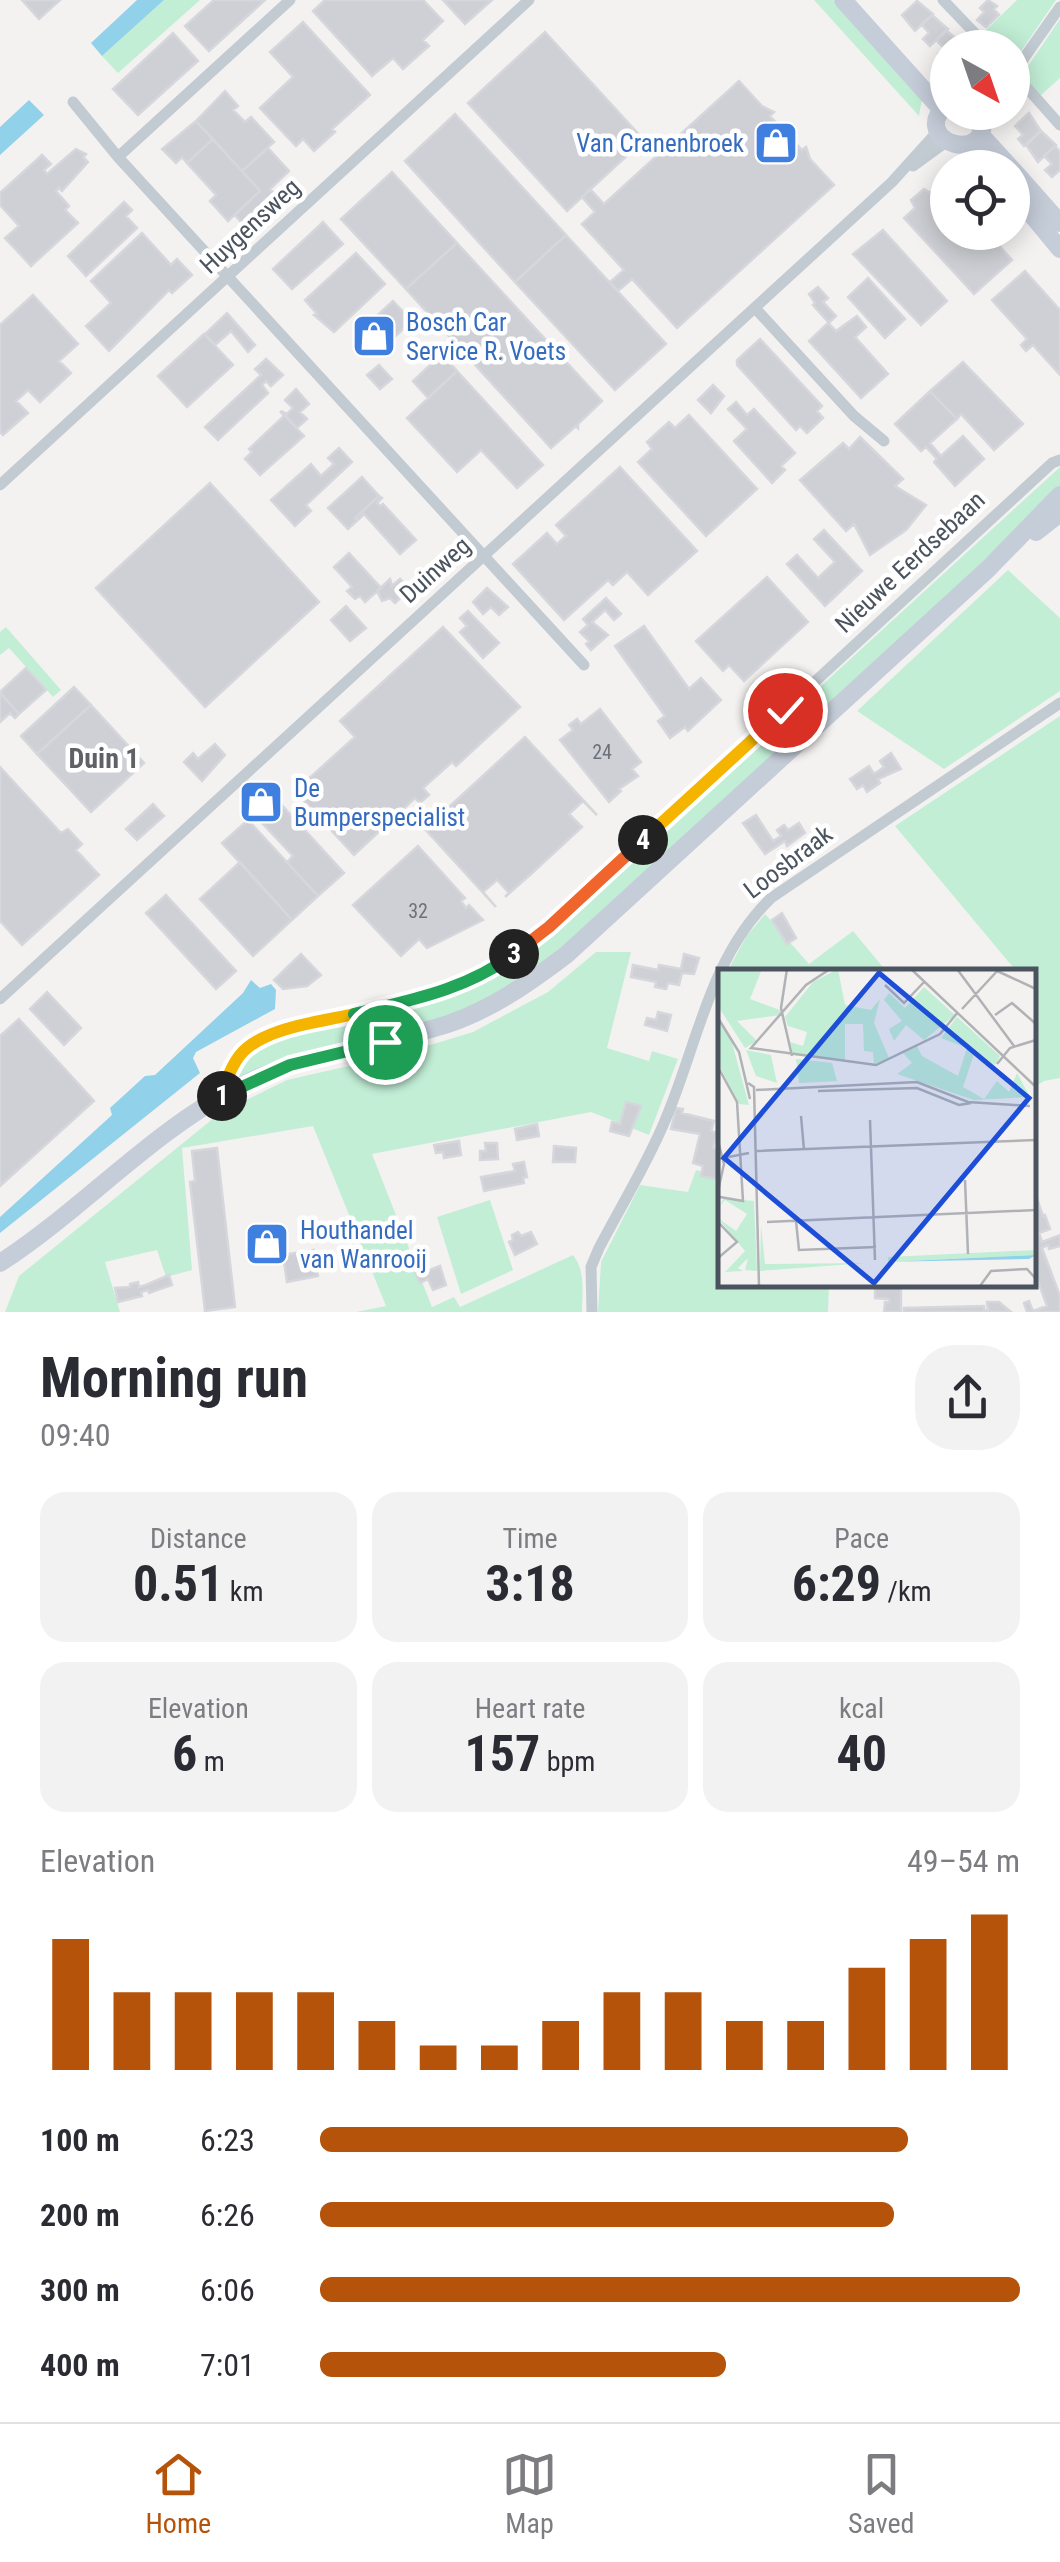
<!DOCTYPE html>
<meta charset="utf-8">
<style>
body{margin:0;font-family:"Roboto Condensed",sans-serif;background:#f2f2f3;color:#2b2b33;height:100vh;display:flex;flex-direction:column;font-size:38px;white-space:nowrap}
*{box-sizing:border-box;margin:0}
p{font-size:32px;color:#7c7c81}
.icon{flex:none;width:55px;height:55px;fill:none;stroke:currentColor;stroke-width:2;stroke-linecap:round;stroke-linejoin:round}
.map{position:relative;height:1312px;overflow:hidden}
.side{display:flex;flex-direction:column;background:#fff;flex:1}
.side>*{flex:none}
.needle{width:65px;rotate:140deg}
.fabs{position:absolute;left:930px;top:30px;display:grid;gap:20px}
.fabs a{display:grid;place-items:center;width:100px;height:100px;border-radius:50%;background:#fff;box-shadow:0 5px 25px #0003;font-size:50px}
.pin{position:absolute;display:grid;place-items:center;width:85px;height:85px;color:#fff;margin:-42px;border:5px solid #fff;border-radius:50%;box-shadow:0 2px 10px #0007}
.km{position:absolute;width:50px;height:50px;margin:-25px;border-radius:50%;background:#222;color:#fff;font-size:28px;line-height:50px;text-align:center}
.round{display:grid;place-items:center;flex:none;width:105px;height:105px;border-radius:40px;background:#f2f2f3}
.headline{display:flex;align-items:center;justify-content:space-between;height:170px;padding:0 40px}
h1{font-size:55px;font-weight:700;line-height:75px}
.metrics{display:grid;grid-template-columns:repeat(3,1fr);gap:15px;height:170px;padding:10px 40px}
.metrics div{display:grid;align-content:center;border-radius:25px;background:#f2f2f3;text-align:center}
.metrics b{font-size:50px;font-weight:700}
.metrics small{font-size:28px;font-weight:400}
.metrics p{font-size:28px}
.chart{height:280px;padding:20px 40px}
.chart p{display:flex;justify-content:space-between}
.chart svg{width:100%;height:180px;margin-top:10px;stroke:#b45309;stroke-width:6}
ul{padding:0 40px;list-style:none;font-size:32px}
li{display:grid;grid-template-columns:160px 120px 1fr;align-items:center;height:75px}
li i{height:25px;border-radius:12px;background:#b45309}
.tab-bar{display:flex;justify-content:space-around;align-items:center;height:140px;border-top:2px solid #e1e1e2;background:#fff;font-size:28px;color:#7c7c81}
.tab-bar a{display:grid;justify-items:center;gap:5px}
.tab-bar .on{color:#b45309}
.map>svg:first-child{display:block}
.green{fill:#c2eed6}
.water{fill:#91d1ea}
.building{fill:#cfd0d5;stroke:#d6d7dc;stroke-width:2.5}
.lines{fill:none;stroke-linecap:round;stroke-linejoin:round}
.street{stroke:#c3cbd2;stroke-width:11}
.secondary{stroke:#c5cdd9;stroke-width:18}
.split-1-casing{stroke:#fff;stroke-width:20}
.split-2-casing{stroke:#fff;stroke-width:20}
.split-3-casing{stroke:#fff;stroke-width:20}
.split-4-casing{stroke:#fff;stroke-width:20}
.split-5-casing{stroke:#fff;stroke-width:20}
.split-1{stroke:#22a559;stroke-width:12}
.split-2{stroke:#f5b400;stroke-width:12}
.split-3{stroke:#22a559;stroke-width:12}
.split-4{stroke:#f0652b;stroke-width:12}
.split-5{stroke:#f5b400;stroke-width:12}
.labels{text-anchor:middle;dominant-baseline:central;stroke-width:9;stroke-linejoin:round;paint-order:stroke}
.number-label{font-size:20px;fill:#6b727c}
.shop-label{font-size:25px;fill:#366cbe;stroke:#fff;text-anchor:start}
.street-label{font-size:25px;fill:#4a535e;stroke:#fff}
.neighbourhood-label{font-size:28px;font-weight:bold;fill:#5e6166;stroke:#fff}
.inset-road{fill:none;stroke:#b0b2b6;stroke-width:2.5}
.view{fill:#1d4ed8;fill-opacity:0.15;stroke:#1d4ed8;stroke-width:5}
.inset-edge{fill:none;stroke:#4a535e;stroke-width:5}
</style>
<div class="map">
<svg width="1060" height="1312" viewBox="0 0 1060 1312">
<rect width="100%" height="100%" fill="#f4f2f1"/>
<path class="green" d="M164 0H200L118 73 102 56Z
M814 0H833L912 87 922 99 919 116Z
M1017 0H1056L1019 54 1013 58 1012 48 999 47 984 32Z
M1060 19V78L1040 96 1022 75Z
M1060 467V491L1014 535 560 951 508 989 444 1019 233 1082C236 1073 239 1061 246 1055 275 1026 417 1011 466 990 501 974 530 949 560 925Z
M1008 570 1060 618V691L944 769 857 711Z
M6 627 61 690 53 697 9 648 0 655V632Z
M1060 716V1078L1044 1081 1033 1088 1032 972H1017L895 826Z
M765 914 809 964 853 931 887 972H727L746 937Z
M596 952H631L607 1048 649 1061 652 1051 678 1059 649 1135 591 1112 372 1154 432 1307 454 1297 460 1307 573 1255C586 1271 582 1293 582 1312H356L386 1306 313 1126 182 1148 192 1270 166 1277 157 1250 105 1262 120 1312H5L19 1276 220 1113 287 1080 397 1055 473 1032 548 992Z
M696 1170 720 1176V1284L829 1285 828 1312H598L601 1262 640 1185 688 1192Z
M490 1200 513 1270 461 1294 437 1217Z"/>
<path class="water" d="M137 0H164L102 56 91 43Z
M29 100 44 115 0 155V127Z
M251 980 260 988 271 984 276 990 275 1009 196 1052 193 1058 200 1073 0 1233V1217L112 1115 110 1108 145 1076 155 1075 243 993Z"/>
<path class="building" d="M22 0H60L39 19Z
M214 0H265L209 51 185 26Z
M325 0H423L443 21 423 40 429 46 403 69 393 58 372 76 313 11Z
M443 0H492L465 24Z
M988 0 997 6 994 9 999 15 986 27 977 20 984 12 980 8Z
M917 1 933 14 915 31 902 15Z
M932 15 948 29 930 46 923 39 929 33 922 25Z
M303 22 370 95 332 129 335 132 314 151 303 139 296 146 260 108 293 77 270 52Z
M946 30 962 44 958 48H948L944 61 938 54 944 48 936 40Z
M545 32 644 140 567 211 468 103Z
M173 33 198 61 138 115 113 89Z
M739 81 762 106 774 112 770 116 802 150 806 147 810 159 834 185 677 328 632 279 618 291 610 282 624 270 582 224 595 212 582 197 590 189 604 204Z
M225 91 238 106 233 110 245 122 251 117 274 142 242 171 196 121Z
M1029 113 1041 131 1024 146 1018 139 1023 135 1015 126Z
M455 114 566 235 515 282 405 161Z
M196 121 213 139 187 163 182 157 176 163 162 149Z
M1041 131 1056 145 1038 162 1026 145Z
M213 139 260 191 228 221 210 201 216 195 187 163Z
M1055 146 1060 152V170L1052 177 1045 170 1052 164 1044 156Z
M268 148 289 171 270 189 278 198 265 210 260 205 241 222 235 215 260 191 242 171Z
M76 149 86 154 83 157 88 162 62 191 59 188 56 191 69 206 65 210 78 223 31 266 5 238 19 226 0 205V193L42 155 51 164 44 170 47 174Z
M392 172 457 243 406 289 341 219Z
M942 183 948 189V232H987L1012 260 974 294 904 218 915 208 911 200 924 189 931 193Z
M124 202 132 210 126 216 137 228 86 276 68 256Z
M323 222 343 244 292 289 273 269Z
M883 230 947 301 921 325 853 254Z
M142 233 171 265 177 259 192 275 172 293 169 290 109 351 86 326 111 303 91 281Z
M566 235 666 344 615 390 515 282Z
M457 243 602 401 578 424V428L576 426 551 448 406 289Z
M356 253 385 284 334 332 314 315 317 314 305 300Z
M1025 271 1060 310V375L1033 345 1026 351 1021 345 1027 339 992 300Z
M868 278 905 319 885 338 848 297Z
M818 287 828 298 823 302 836 316 829 323 813 305 815 303 809 294Z
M33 295 78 344 59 361 71 373 40 402 28 390 16 401 28 413 3 435 0 432V325Z
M393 301 412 321 376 354 357 334Z
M227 313 255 345 248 352 231 331 215 345 205 334Z
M857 316 866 327 855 337 888 374 861 398 809 341 828 323 836 331Z
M204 334 233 365 187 407 158 376Z
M760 339 822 406 817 411 823 418 807 433 800 426 796 430 737 365V360Z
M442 354 457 371 428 398 413 381Z
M266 359 283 375 271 386 266 381 262 385 268 393 218 440 205 427 261 375 255 369Z
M963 362 1023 424 994 450 961 414 957 419 930 391Z
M379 365 392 379 380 389 367 375Z
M457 371 543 465 517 488 481 450 457 472 407 418Z
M713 385 724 396 711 413 698 400Z
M296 389 309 404 300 412 307 419 297 428 281 411 287 414 293 408 285 400Z
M930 391 957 419 930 443 941 456 963 436 984 459 955 486 934 462 937 459 926 447 921 451 895 424Z
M736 402 747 415 754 409 795 453 781 466 785 470 772 483 734 441 747 429 728 409Z
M280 411 304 436 260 475 245 459 252 452 249 449 284 416Z
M689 415 757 489 706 536 638 462 652 449 647 442 659 431 669 422 675 428Z
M860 437 903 479 895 486 926 505 906 530 870 555 854 524 846 531 800 480 843 443 849 449Z
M339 448 352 462 306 505 311 511 295 526 271 500 311 464 321 476 334 464 328 458Z
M620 467 697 551 648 595 627 572 613 585 608 580 564 620 513 564 547 533 557 544 566 536 556 525Z
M362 477 379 496 355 518 358 520 348 529 328 508Z
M210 483 319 602 205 707 96 588Z
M379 496 382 498 377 503 380 506 383 504 416 540 400 554 364 514 358 520 355 518Z
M824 530 862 571 825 606 787 564 797 555 818 578 835 562 814 539Z
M349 553 381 588 365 602 360 596 355 599 347 591 352 587 334 567Z
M767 577 808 622 744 681 729 665 723 671 696 641Z
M390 579 392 586 400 579 410 589 395 603 390 598 382 601 377 591Z
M487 588 508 607 499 615 491 607 483 614 473 602Z
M606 598 621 614 614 620 605 610 592 622 608 635 591 650 586 644 589 641 580 632 588 625 583 619Z
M346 606 366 628 350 641 331 620Z
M468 611 499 643 483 658 460 632 467 626 460 618Z
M644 626 689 689 701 678 721 700 688 731 685 727 670 738 658 721 665 716 615 646Z
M443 627 520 707 456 766 452 762 423 788 429 795 420 803 415 798 354 855 295 791 355 737 340 721Z
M26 668 46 690 19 714 0 692Z
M74 687 91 705 37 754 21 736Z
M0 693 19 714 15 718 10 713 0 722Z
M91 705 144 763 91 812 37 754Z
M600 709 641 762 632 769 638 776 619 789 621 791 609 802 560 740 573 730 569 725 577 719 581 724Z
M525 737 597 815 583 801 569 814 582 827 531 874 505 897 509 893 497 880 483 892 496 907 425 829Z
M215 744 225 755 202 781 184 762 193 753 198 759Z
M891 753 901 769 878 779 880 783 867 792 863 785 857 789 850 779 869 766 874 774 884 767 880 761Z
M0 767 61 833 68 829 82 844 76 850 99 875 22 945 0 921Z
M268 790 344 873 318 896 287 862 293 856 248 808Z
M153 804 164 816 137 840 126 829Z
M756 815 773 841 781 836 777 830 784 825 788 830 799 823 805 833 787 846 785 841 765 854 743 823Z
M248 820 318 896 292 920 222 843Z
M418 846 465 898 461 901 466 908 469 905 483 920 427 948 419 939 401 956 353 905Z
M240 862 292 920 253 956 200 899Z
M166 895 236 971 216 989 146 913Z
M782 913 796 938 787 944 772 920Z
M301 954 321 975 307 986 283 989 274 980Z
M684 954 699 958 694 974 682 973 679 985 668 983 666 989 655 987 656 982 631 977 633 965 658 970 659 965 681 969Z
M47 992 81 1028 64 1045 30 1009Z
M658 1012 671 1015 667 1031 645 1025 647 1018 656 1020Z
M19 1019 94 1101 0 1186V1036Z
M626 1102 641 1106 629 1136 610 1131 612 1122 620 1124Z
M676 1108 683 1109 682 1113 714 1121 711 1131 717 1133 713 1148 720 1150V1180L701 1176 703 1166 693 1163 700 1134 671 1129Z
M537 1124 539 1136 517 1140 515 1129Z
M459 1141 461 1155 444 1158 443 1152 436 1153 434 1145Z
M485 1143H497L498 1159 480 1160V1151H486Z
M554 1146 576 1148 575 1162H553Z
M217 1148 235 1307 205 1311 190 1182 195 1181 192 1151Z
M524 1162 527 1177 523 1178 524 1183 484 1191 481 1177 515 1171 513 1164Z
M1032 1184 1043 1216 1045 1215 1050 1229 1039 1233 1042 1242 1060 1235V1246L1049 1249 1048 1245 1042 1248 1060 1296V1312H1027L1024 1303 1029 1301 1033 1311 1047 1306 1038 1281 1032 1283Z
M518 1232 521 1236 531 1232 537 1244 515 1255 509 1242 513 1240 512 1235Z
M314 1250 318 1276 287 1282 283 1255Z
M416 1256 422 1273 440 1266 446 1285 433 1290 428 1279 420 1283 410 1259Z
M169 1275 172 1285 149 1293 148 1290 141 1292 142 1296 118 1302 115 1288 130 1287V1284L138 1282 139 1287 146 1285Z
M875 1287 901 1288V1312H884L885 1302H889V1299L875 1298Z
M987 1302H999L1011 1312H904V1308L984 1306V1310H988Z"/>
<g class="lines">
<path class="street" d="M943 0 989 48
M1012 71 1060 125
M1012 75 1060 7
M73 102 118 157 584 665
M118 157 290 0
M913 166 946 142
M755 308 854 416 884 441
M0 485 529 0
M0 999 892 182 938 131
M220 1097C226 1082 233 1061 245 1050 277 1020 385 1010 430 997 475 984 512 955 549 927L1052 463 1060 460
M592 1312 591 1267 599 1248C619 1210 642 1172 660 1132 697 1052 706 961 771 898L1060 703"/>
<path class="secondary" d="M843 0 941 109
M948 103C904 142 996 169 981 112
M980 134 1011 168
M970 144 992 168
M1012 169 1060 223
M1012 191 1060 249
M1036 532 1060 513
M0 1263C82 1210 151 1132 238 1087 304 1053 379 1046 448 1024 492 1009 529 983 566 955L988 569 1060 495"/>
</g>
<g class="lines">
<defs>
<path id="split-1" d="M222 1096 290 1065 385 1042"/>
<path id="split-2" d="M222 1096 220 1097C226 1082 233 1059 247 1048 274 1026 321 1022 354 1014"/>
<path id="split-3" d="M354 1014C411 1000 466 990 514 954"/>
<path id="split-4" d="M514 954 549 927 643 840"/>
<path id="split-5" d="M643 840 785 710"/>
</defs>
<use href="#split-1" class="split-1-casing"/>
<use href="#split-2" class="split-2-casing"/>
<use href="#split-3" class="split-3-casing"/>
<use href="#split-4" class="split-4-casing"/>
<use href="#split-5" class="split-5-casing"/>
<use href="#split-1" class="split-1"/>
<use href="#split-2" class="split-2"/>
<use href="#split-3" class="split-3"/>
<use href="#split-4" class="split-4"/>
<use href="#split-5" class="split-5"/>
</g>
<defs>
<symbol id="shop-square" viewBox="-11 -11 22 22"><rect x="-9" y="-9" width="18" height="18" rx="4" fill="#3f7fe0" stroke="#fff"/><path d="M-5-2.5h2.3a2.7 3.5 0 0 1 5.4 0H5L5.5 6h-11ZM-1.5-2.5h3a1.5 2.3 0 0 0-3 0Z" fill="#fff"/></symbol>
</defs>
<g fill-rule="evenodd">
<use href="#shop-square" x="751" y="118" width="50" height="50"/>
<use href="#shop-square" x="349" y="311" width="50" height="50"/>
<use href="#shop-square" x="236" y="777" width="50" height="50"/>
<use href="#shop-square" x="242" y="1219" width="50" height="50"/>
</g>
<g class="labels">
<g class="number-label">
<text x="602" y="752">24</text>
<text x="418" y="911">32</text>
</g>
<g class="shop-label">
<text x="744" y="143" text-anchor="end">Van Cranenbroek</text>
<text x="406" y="322">Bosch Car<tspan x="406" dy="29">Service R. Voets</tspan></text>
<text x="294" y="788">De<tspan x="294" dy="29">Bumperspecialist</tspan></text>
<text x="300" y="1230">Houthandel<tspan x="300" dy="29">van Wanrooij</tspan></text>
</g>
<g class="street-label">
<text transform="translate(250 226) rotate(-43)">Huygensweg</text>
<text transform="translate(910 562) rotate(-43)">Nieuwe Eerdsebaan</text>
<text transform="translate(435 570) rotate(-42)">Duinweg</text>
<text transform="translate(788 862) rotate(-37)">Loosbraak</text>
</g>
<g class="neighbourhood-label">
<text x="104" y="758">Duin 1</text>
</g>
</g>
<g transform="translate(718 969)">
<rect width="318" height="318" fill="#f4f2f1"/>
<path d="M0 0H44L32 30 62 41 63 46 19 52 39 72 27 79 0 37ZM120 0 127 36 153 41 162 30 156 54 171 89 156 95 155 83 146 82 145 55H127V92L75 86 72 73 85 77 89 63 70 57 67 48 95 13ZM206 18 237 46 206 71 188 56 176 72 171 60 184 52 166 31 171 24 187 39ZM239 48 282 87 277 96 256 85 245 118 266 130 279 112 291 123 299 104 312 128 256 131 179 105 194 94 185 84 199 77 204 87 240 107 249 79 223 69ZM0 50 13 70 31 136 21 135 0 94ZM28 81 53 86 59 114 38 107ZM78 90 114 94 119 112 81 114ZM6 229 36 232 39 302 27 301 30 289 20 299 25 302 7 303 27 282 0 249 18 262 29 245 7 231 1 238ZM43 256 47 295 148 294 42 302ZM318 281 317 286 170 293V288Z" fill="#c2eed6"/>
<path d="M318 286 311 290 163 293H170Z" fill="#91d1ea"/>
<path class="inset-road" d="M69 0 63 39 74 87M112 0 88 16 33 79 158 96 222 65 240 43M193 0 318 118M239 0 296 77M277 1 318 20M167 16 186 34 207 12M244 40 281 0M277 46 294 34 318 55M0 49 21 83 32 130M279 95 292 79 318 71M0 98 19 133 25 232 2 228M30 114 36 118 41 317M38 121 199 113 250 133 312 137M100 122 199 119 241 136 253 134M83 147 86 181M152 151 157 291M0 172 6 195 0 222M39 182 318 171M0 190 31 184M247 211 250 285M78 252 81 281 158 278M0 253 19 273 0 289M49 253 318 241M262 317 273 302 309 300 318 310"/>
<path class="view" d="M161 4 311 129 156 314 6 189Z"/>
<rect width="318" height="318" class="inset-edge"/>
</g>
</svg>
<div class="fabs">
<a><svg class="needle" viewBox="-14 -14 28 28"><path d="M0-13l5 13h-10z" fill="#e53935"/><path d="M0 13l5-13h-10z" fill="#7c7c81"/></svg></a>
<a><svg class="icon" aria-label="locate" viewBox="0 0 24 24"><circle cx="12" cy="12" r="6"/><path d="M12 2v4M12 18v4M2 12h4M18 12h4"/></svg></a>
</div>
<div class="pin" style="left:385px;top:1042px;background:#1e9e55"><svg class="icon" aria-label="arrive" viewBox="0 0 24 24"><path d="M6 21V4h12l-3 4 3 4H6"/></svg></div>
<div class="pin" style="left:785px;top:710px;background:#d93025"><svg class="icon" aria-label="check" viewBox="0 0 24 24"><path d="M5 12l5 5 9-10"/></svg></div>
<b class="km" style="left:222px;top:1096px">1</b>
<b class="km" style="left:514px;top:954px">3</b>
<b class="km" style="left:643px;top:840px">4</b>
</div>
<section class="side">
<div class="headline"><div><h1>Morning run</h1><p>09:40</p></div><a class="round"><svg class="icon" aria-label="share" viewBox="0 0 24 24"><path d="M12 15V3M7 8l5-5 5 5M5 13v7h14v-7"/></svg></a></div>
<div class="metrics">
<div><p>Distance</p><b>0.51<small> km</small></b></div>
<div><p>Time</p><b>3:18</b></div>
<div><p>Pace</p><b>6:29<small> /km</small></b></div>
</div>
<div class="metrics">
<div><p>Elevation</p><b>6<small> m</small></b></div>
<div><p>Heart rate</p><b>157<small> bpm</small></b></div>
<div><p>kcal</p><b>40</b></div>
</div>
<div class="chart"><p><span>Elevation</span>49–54 m</p>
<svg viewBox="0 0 160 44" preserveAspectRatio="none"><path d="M5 44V12M15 44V25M25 44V25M35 44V25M45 44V25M55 44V32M65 44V38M75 44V38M85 44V32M95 44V25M105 44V25M115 44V32M125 44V32M135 44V19M145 44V12M155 44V6"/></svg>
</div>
<ul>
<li><b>100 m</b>6:23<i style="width:84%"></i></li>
<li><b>200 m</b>6:26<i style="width:82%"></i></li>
<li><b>300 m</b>6:06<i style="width:100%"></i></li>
<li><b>400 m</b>7:01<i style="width:58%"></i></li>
</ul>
</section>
<nav class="tab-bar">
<a class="on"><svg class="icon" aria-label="home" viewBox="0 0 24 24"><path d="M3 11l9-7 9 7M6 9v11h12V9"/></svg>Home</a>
<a><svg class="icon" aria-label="map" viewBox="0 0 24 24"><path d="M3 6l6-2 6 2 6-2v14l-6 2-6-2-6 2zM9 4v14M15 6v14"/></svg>Map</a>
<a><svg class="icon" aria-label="saved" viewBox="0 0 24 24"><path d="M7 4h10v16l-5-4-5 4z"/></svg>Saved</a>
</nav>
